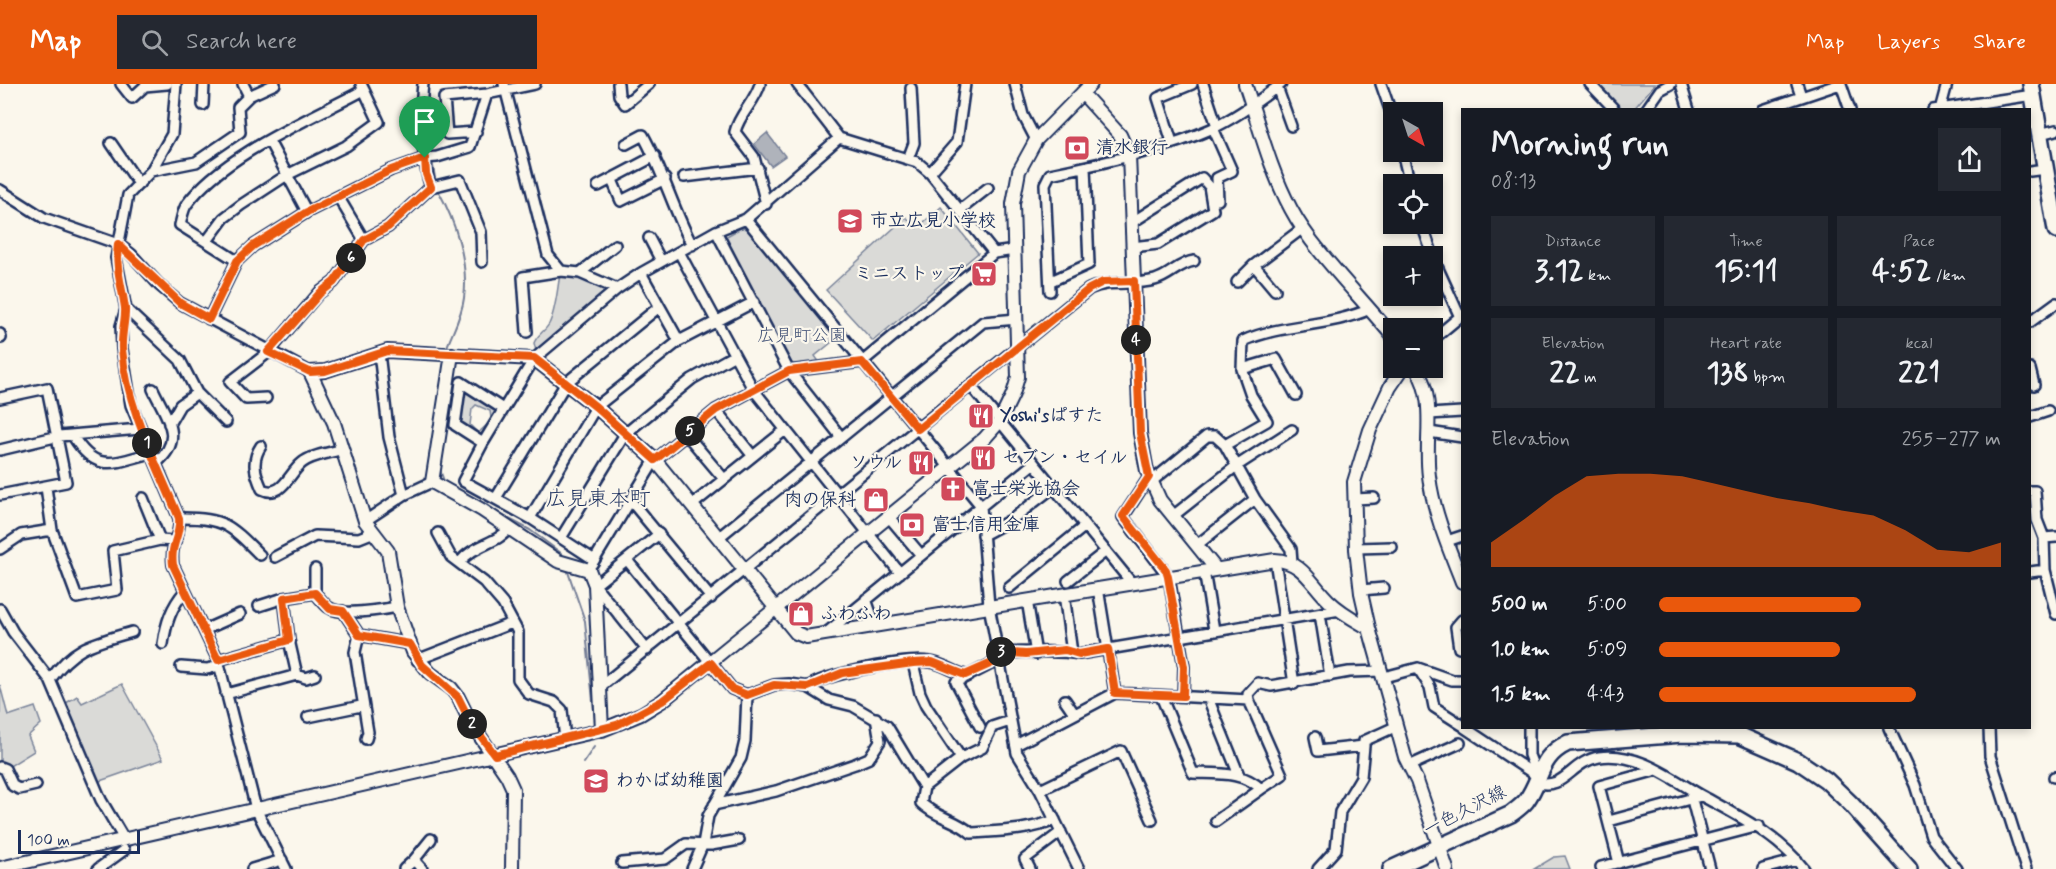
<!DOCTYPE html>
<meta charset="utf-8">
<style>
body{margin:0;font-family:Mynerve,"Klee One",sans-serif;background:#242831;color:#f1f3f6;height:100vh;display:flex;flex-direction:column;font-size:22px;white-space:nowrap}
*{box-sizing:border-box;margin:0}
p{font-size:20px;color:#9ea1a6}
.icon{flex:none;width:33px;height:33px;fill:none;stroke:currentColor;stroke-width:2;stroke-linecap:round;stroke-linejoin:round}
.map{position:relative;flex:1;overflow:hidden}
.sheet{position:absolute;left:1461px;top:24px;width:570px;height:621px;display:flex;flex-direction:column;background:#171b24;border-radius:0px;box-shadow:0 3px 9px #0003}
.sheet>*{flex:none}
.needle{width:39px;rotate:141deg}
.controls{position:absolute;left:1383px;top:18px;display:grid;gap:12px}
.controls a{display:grid;place-items:center;width:60px;height:60px;border-radius:0px;background:#171b24;box-shadow:0 3px 9px #0003;font-size:30px}
.scale{position:absolute;left:18px;bottom:15px;width:122px;box-sizing:border-box;padding-left:6px;border:3px solid #1b2f5e;border-top:0;font-size:16px;line-height:21px;white-space:nowrap;color:#1b2f5e;-webkit-text-stroke:4px #fbf7ec;paint-order:stroke}
.pin{position:absolute;display:grid;place-items:center;width:51px;height:51px;color:#fff;margin:-62px -26px;border-radius:50% 50% 50% 0;rotate:-45deg;box-shadow:0 0 6px #0007}
.pin .icon{rotate:45deg}
.km{position:absolute;width:30px;height:30px;margin:-15px;border-radius:50%;background:#222;color:#fff;font-size:16px;line-height:30px;text-align:center}
.round{display:grid;place-items:center;flex:none;width:63px;height:63px;border-radius:0px;background:#242831}
.overview{display:flex;align-items:center;justify-content:space-between;height:102px;padding:0 30px}
h1{font-size:33px;font-weight:700;line-height:45px}
.figures{display:grid;grid-template-columns:repeat(3,1fr);gap:9px;height:102px;padding:6px 30px}
.figures div{display:grid;align-content:center;border-radius:0px;background:#242831;text-align:center}
.figures b{font-size:30px;font-weight:700}
.figures small{font-size:16px;font-weight:400}
.figures p{font-size:16px}
.chart{height:168px;padding:12px 30px}
.chart p{display:flex;justify-content:space-between}
.chart svg{width:100%;height:108px;margin-top:6px;fill:#ea580c;opacity:.7}
ul{padding:0 30px;list-style:none;font-size:20px}
li{display:grid;grid-template-columns:96px 72px 1fr;align-items:center;height:45px}
li i{height:15px;border-radius:8px;background:#ea580c}
header{display:flex;align-items:center;gap:36px;box-sizing:border-box;height:84px;padding:0 30px;background:#ea580c;color:#fff}
header strong{font-size:28px}
nav{display:flex;gap:33px;margin-inline-start:auto;font-size:21px}
.search{width:420px;height:54px;background:#242831;display:flex;align-items:center;gap:15px;box-sizing:border-box;padding:0 21px;border-radius:0px;color:#9ea1a6;font-size:22px}
.map>svg:first-child{display:block}
.green{fill:#dadad7;stroke:#7a849a;stroke-width:1.5}
.water{fill:#afb3bb;stroke:#747e96;stroke-width:1.5}
.lines{fill:none;stroke-linecap:round;stroke-linejoin:round}
.stream{stroke:#747e96;stroke-width:2}
.minor-casing{stroke:#1b2f5e;stroke-width:14}
.tertiary-casing{stroke:#1b2f5e;stroke-width:16}
.primary-casing{stroke:#1b2f5e;stroke-width:20}
.minor{stroke:#fbf7ec;stroke-width:9}
.tertiary{stroke:#fbf7ec;stroke-width:12}
.primary{stroke:#fbf7ec;stroke-width:15}
.route-casing{stroke:#fff;stroke-width:12}
.route{stroke:#ea580c;stroke-width:8}
.labels{text-anchor:middle;dominant-baseline:central;stroke-width:4.5;stroke-linejoin:round;paint-order:stroke}
.poi-label{font-size:18px;font-weight:bold;fill:#1b2f5e;stroke:#fbf7ec;text-anchor:start}
.park-label{font-size:18px;fill:#415176;stroke:#fbf7ec}
.street-label{font-size:18px;fill:#1b2f5e;stroke:#fbf7ec}
.quarter-label{font-size:21px;fill:#1b2f5e;stroke:#fbf7ec}
</style>
<header>
<strong>Map</strong>
<div class="search"><svg class="icon" aria-label="search" viewBox="0 0 24 24"><circle cx="10" cy="10" r="6"/><path d="M15 15l6 6"/></svg>Search here</div>
<nav><a>Map</a><a>Layers</a><a>Share</a></nav>
</header>
<div class="map">
<svg width="2056" height="785" viewBox="0 0 2056 785">
<rect width="100%" height="100%" fill="#fbf7ec"/>
<filter id="ink" filterUnits="userSpaceOnUse"><feTurbulence type="fractalNoise" baseFrequency=".0167" numOctaves="2"/><feDisplacementMap in="SourceGraphic" scale="12" xChannelSelector="R" yChannelSelector="G"/><feConvolveMatrix kernelMatrix="1 2 1 2 8 2 1 2 1" color-interpolation-filters="sRGB"/></filter>
<g filter="url(#ink)">
<path class="green" d="M1595 0H1655L1633 26 1620 25Z
M941 123 978 169 873 257 826 206 906 133 917 144Z
M741 144 748 145 837 254 815 272 820 279 790 280 724 158 725 153Z
M570 189 613 205 536 267 534 259C537 251 545 247 549 240 556 226 557 206 560 191Z
M462 302 501 326 495 336 491 334 490 327 476 321 472 325 470 341 478 349 490 338 493 339 482 358 457 340Z
M122 600 163 675 97 698 63 621 77 612 82 619Z
M0 601 8 632 35 623 41 640 28 652 34 667 5 685 0 683Z
M1565 772 1570 785H1534L1554 773Z"/>
<path class="water" d="M767 49 785 72 771 82 754 60Z"/>
<g class="lines">
<path class="stream" d="M427 11 431 71
M432 76 436 100
M438 106C455 137 469 178 464 214 462 231 453 247 447 263L450 265
M441 377 452 309
M440 386 445 400
M494 427 530 446 561 469 563 474
M567 485 585 537 595 637
M583 679 594 663"/>
<defs>
<path id="minor" d="M121 0 132 14 145 2 167 0
M176 0 172 50 151 87 128 111 116 174 126 225 121 242 122 265 131 321 179 434C181 452 170 457 173 481L218 576 256 725 286 785
M243 0 249 12 275 0
M423 0C420 25 422 80 431 103
M504 0 548 171 561 187 580 189 617 205
M618 0 619 11 625 20 649 0
M760 0C755 18 739 30 735 48L754 73 766 120
M797 0 839 54 917 78 930 89 994 169
M1015 0 1023 31 1036 56
M1203 0 1217 42
M1381 0 1394 37
M1590 0 1615 26
M1681 0 1689 26
M1797 0 1801 12
M1841 0 1850 26
M1277 3 1291 42
M203 21 204 0
M1646 26 1660 6 1671 0
M1763 26 1840 0
M1933 26 2033 11
M1940 26 1947 0
M1213 44 1232 87 1217 94 1218 116
M476 48 447 50 444 14 487 10 535 0
M2039 50 2056 46
M269 57 307 128
M1172 58 1158 14 1192 0
M111 59 139 100
M626 60 643 51C663 87 673 125 692 161
M1402 68 1410 100
M908 75 914 59 911 4
M151 87 196 78 240 48 238 23 249 12
M2030 87 2045 85
M930 89 957 58 965 0
M684 93 758 84
M612 96 621 117 665 95
M598 102 655 72
M0 106 44 134 118 160 131 170 160 202 180 219 310 288
M339 114 364 156
M960 126 988 104
M746 135 981 422 989 522 1017 669 1040 706 1079 785
M1131 139 1202 94 1209 102 1213 126 1158 160 1132 163
M1422 140 1435 178 1460 233
M716 147 789 287 841 353
M649 154 661 177
M207 157 224 134 241 121 287 91 346 62 379 38 364 6
M679 168 753 305 900 489
M237 177 180 141C182 134 183 125 187 120 223 71 310 35 364 6L361 0
M1254 181 1275 206
M580 189 615 161
M641 189 679 257
M1051 197 1089 180 1085 83
M1237 198 1254 181 1303 144
M1050 207 1045 100 1050 90C1100 80 1166 65 1211 45 1235 34 1260 16 1281 0
M126 225 180 276 197 309 226 338
M209 235 237 177 253 162 307 128 391 86 425 74 437 73 470 63 487 10
M2030 238 2056 219
M527 248 523 193 561 187
M0 250 1 254
M1432 256 1462 231
M379 269 389 353 404 411
M1242 285 1243 257C1284 239 1330 243 1370 225
M2030 285 2034 301
M971 302 1131 498
M153 305C166 333 186 355 156 379
M0 314 47 304 66 398 0 411
M266 314 246 315 230 298 269 268 319 209 334 198 364 156 388 143 431 103 460 96 481 148 482 178
M716 326 752 371
M1429 330 1462 328
M2030 333 2048 327
M169 340 180 321 197 309
M1429 348 1462 353
M686 350 724 395
M73 352C96 390 114 379 151 369
M483 359 455 341 461 298 503 325
M1225 361 1267 337 1251 311 1242 285 1276 275 1296 311
M261 362C251 377 255 389 262 405 282 415 289 389 302 379 311 371 331 369 343 365
M0 366 59 352 140 345
M1149 393 1123 433 1169 493 1184 583 1183 612
M1151 398 1207 352H1215L1225 361 1255 415 1291 465 1292 478
M46 403 52 446 77 514 117 506 113 467 160 456 173 457
M2030 407H2035L2037 436 2044 454
M143 414 160 456
M496 414 566 299 659 223
M1355 415 1374 414
M630 416 711 514
M692 421 784 347
M1173 432 1235 383 1292 346
M889 433 921 471
M179 434C223 433 230 441 260 471
M530 434 596 323 679 257 754 218
M365 437 404 411 432 398
M438 449 451 473 484 498 503 520 518 548V595L529 610 554 618 562 626 565 656
M983 451 1011 436 1054 403
M2056 453 2044 454 2045 486 2056 530
M561 454 625 350 692 295 733 272
M718 454 983 238 1017 235
M1447 457 1462 452
M1197 461 1255 415
M1356 464 1392 463
M0 465 21 451 52 446
M275 473 315 452 359 454 374 448
M593 475 530 434 463 397 483 359 534 275 617 205 641 189 716 147 746 135 839 54
M627 476 732 605 747 611 745 657 741 674 708 732 703 760 692 785
M1275 476 1294 600
M459 479C475 459 498 460 509 444
M592 480 655 376 716 326 789 287 862 278 994 169 1015 166
M315 485V509
M1204 487 1214 546
M2030 488 2045 486
M1068 497 1106 467
M1009 504 1085 442
M1098 504 1115 609
M1361 506 1384 504
M1064 510 1072 569
M284 514 289 556 297 591 306 594 315 591
M866 515 875 541
M1027 516 1036 570
M259 522 284 514 315 509C319 513 323 519 328 523 342 533 381 526 397 523
M0 525 13 548 50 596 101 716 124 755
M343 527 359 551 410 560
M1320 530 1330 592
M204 546 240 530
M825 550 1034 379
M359 551 355 568 368 648 366 655
M163 560C166 539 171 523 185 507
M1459 564 1456 543 1462 536
M647 566 595 501 659 450
M997 568C1025 570 1053 565 1079 570L1340 526
M218 576 289 556
M417 576 512 539
M913 579 920 609 926 622 961 674 924 703
M181 583 207 585 219 582
M1418 584 1430 603 1434 623 1462 641
M1384 593 1418 584 1452 596H1462
M50 596C74 562 94 559 132 548
M600 603 1089 205C1111 195 1132 202 1155 196 1170 192 1179 179 1194 177
M808 603C825 590 908 574 930 578 941 579 954 588 965 591
M226 610 297 591
M747 611 774 601 789 600 808 603 829 616 853 622 887 642 924 703 921 719C936 734 956 735 971 749 1001 747 1028 747 1055 736
M1161 612 1193 689C1217 690 1243 687 1261 705L1282 691 1249 616 1248 610 1258 599 1271 602 1349 588 1382 587
M1208 614 1239 691
M1065 616 1074 629
M308 633 361 622
M980 643 956 598 999 576
M1465 644 1537 692
M1529 644V671L1537 692
M1889 644 1915 701 1931 752 1957 785
M1989 644 1990 672 2026 785
M1315 653 1318 667 1364 662V657L1397 642
M1016 661 1115 609 1249 616
M961 674 982 664 992 643 1010 637
M1409 682 1460 659
M0 683 5 685 13 702 19 705 36 701
M2054 693H2056
M1535 698C1565 708 1570 678 1599 673 1638 667 1673 696 1704 713 1742 734 1777 751 1804 785
M1040 706 1121 667 1152 736
M1691 712 1710 785
M714 721 776 707 855 680 869 674 880 657 876 634
M1216 737 1261 705
M1609 737 1701 712
M414 776 431 755
M622 779 665 775 686 760 711 761 739 756
M1619 779 1599 702 1657 686
M98 785 124 766
M252 785 282 776
M404 785 414 776 422 785
M1030 785 1025 775 1061 748
M1318 785 1336 765 1340 728 1361 693 1364 662
M1602 785 1601 783 1759 742
M1763 785 1797 776"/>
<path id="tertiary" d="M1245 0C1259 41 1270 86 1291 125 1313 167 1363 215 1394 254
M1082 9 1120 51 1129 71 1140 349 1147 387 1160 416 1216 485
M452 270 432 398 482 426 558 477 589 486 595 501 602 646
M1403 284 1390 303 1370 346 1354 398 1356 465 1361 509 1369 544 1405 673 1417 697 1447 785
M1416 284C1437 317 1424 354 1429 392 1433 427 1449 465 1462 498
M310 288 325 287 387 267 534 275 596 323 655 376 796 549 806 553 1275 476C1303 477 1311 500 1329 517 1341 529 1355 536 1369 544
M310 288 334 339 365 437 388 467 397 523 413 568 430 589 451 604 458 613 471 639 507 692 513 705 512 785
M0 784 602 646 641 630 662 617 984 355 1000 337 1013 310 1018 293 1013 120 1019 87 1036 56 1091 0"/>
<path id="primary" d="M2031 0 2056 146
M1391 785 1511 730C1516 726 1522 722 1526 717 1543 694 1538 673 1568 659L1682 650 1739 651 1798 677 1826 696 1851 720 1909 785"/>
</defs>
<use href="#minor" class="minor-casing"/>
<use href="#tertiary" class="tertiary-casing"/>
<use href="#primary" class="primary-casing"/>
<use href="#minor" class="minor"/>
<use href="#tertiary" class="tertiary"/>
<use href="#primary" class="primary"/>
</g>
</g>
<g class="lines" filter="url(#ink)">
<defs>
<path id="route" d="M425 74 426 90 431 103 388 143 364 156 334 198 320 209 268 268 310 288 325 287 387 267 534 274 596 323 655 376 716 326 789 287 862 278 918 345 1089 205 1103 198 1134 197 1140 349 1149 393 1123 432 1166 486 1168 493 1184 583 1183 612 1115 609 1108 565 1079 570 1065 566 1026 570 997 568 999 576 965 591 932 578 913 579 842 589 808 603 774 601 747 611 732 605 711 579 662 617 617 641 495 671 471 639 458 613 422 581 410 560 359 551 343 527 330 525 315 509 284 514 289 556 218 576 173 481C170 459 181 452 179 434 156 378 127 325 122 265 121 252 126 233 125 224 122 202 115 183 118 160L180 219 209 235 237 177 253 162 307 128 391 86Z"/>
</defs>
<use href="#route" class="route-casing"/>
<use href="#route" class="route"/>
</g>
<defs>
<symbol id="bank-square" viewBox="-11 -11 22 22"><rect x="-9" y="-9" width="18" height="18" rx="4" fill="#d1495b" stroke="#fbf7ec"/><path d="M-6-4H6V4H-6ZM0-2.3a2.3 2.3 0 1 0 0 4.6a2.3 2.3 0 1 0 0-4.6Z" fill="#fff"/></symbol>
<symbol id="school-square" viewBox="-11 -11 22 22"><rect x="-9" y="-9" width="18" height="18" rx="4" fill="#d1495b" stroke="#fbf7ec"/><path d="M0-5L7-2L0 1L-7-2ZM-4 1L0 2.5L4 1V4Q0 6-4 4Z" fill="#fff"/></symbol>
<symbol id="supermarket-square" viewBox="-11 -11 22 22"><rect x="-9" y="-9" width="18" height="18" rx="4" fill="#d1495b" stroke="#fbf7ec"/><path d="M-6-5.5h2.5l.6 2H6L4.5 2H-2.5L-4.4-4H-6ZM-1.5 3.2a1.3 1.3 0 1 0 .1 0ZM3 3.2a1.3 1.3 0 1 0 .1 0Z" fill="#fff"/></symbol>
<symbol id="restaurant-square" viewBox="-11 -11 22 22"><rect x="-9" y="-9" width="18" height="18" rx="4" fill="#d1495b" stroke="#fbf7ec"/><path d="M-5-6h1v4h1v-4h1v4h1v-4h1v5L-1.5 .5V6h-2V.5L-5-1ZM5-6V6H3V1.5H1.5Q1.5-4 5-6Z" fill="#fff"/></symbol>
<symbol id="church-square" viewBox="-11 -11 22 22"><rect x="-9" y="-9" width="18" height="18" rx="4" fill="#d1495b" stroke="#fbf7ec"/><path d="M-1.2-6h2.4v3.5h3.3v2.4h-3.3V6h-2.4V-.1h-3.3v-2.4h3.3Z" fill="#fff"/></symbol>
<symbol id="shop-square" viewBox="-11 -11 22 22"><rect x="-9" y="-9" width="18" height="18" rx="4" fill="#d1495b" stroke="#fbf7ec"/><path d="M-5-2.5h2.3a2.7 3.5 0 0 1 5.4 0H5L5.5 6h-11ZM-1.5-2.5h3a1.5 2.3 0 0 0-3 0Z" fill="#fff"/></symbol>
</defs>
<g fill-rule="evenodd">
<use href="#bank-square" x="1062" y="49" width="30" height="30"/>
<use href="#school-square" x="835" y="122" width="30" height="30"/>
<use href="#supermarket-square" x="969" y="175" width="30" height="30"/>
<use href="#restaurant-square" x="966" y="317" width="30" height="30"/>
<use href="#restaurant-square" x="968" y="359" width="30" height="30"/>
<use href="#restaurant-square" x="906" y="364" width="30" height="30"/>
<use href="#church-square" x="938" y="390" width="30" height="30"/>
<use href="#shop-square" x="861" y="401" width="30" height="30"/>
<use href="#bank-square" x="897" y="426" width="30" height="30"/>
<use href="#shop-square" x="786" y="515" width="30" height="30"/>
<use href="#school-square" x="581" y="682" width="30" height="30"/>
</g>
<g class="labels">
<g class="poi-label">
<text x="1096" y="64">清水銀行</text>
<text x="870" y="137">市立広見小学校</text>
<text x="964" y="190" text-anchor="end">ミニストップ</text>
<text x="1000" y="332">Yoshi'sぱすた</text>
<text x="1002" y="374">セブン・セイル</text>
<text x="902" y="379" text-anchor="end">ソウル</text>
<text x="972" y="405">富士栄光協会</text>
<text x="856" y="416" text-anchor="end">肉の保科</text>
<text x="932" y="441">富士信用金庫</text>
<text x="820" y="530">ふわふわ</text>
<text x="616" y="697">わかば幼稚園</text>
</g>
<g class="park-label">
<text x="802" y="252">広見町公園</text>
</g>
<g class="street-label">
<text transform="translate(1465 727) rotate(-27)">一色久沢線</text>
</g>
<g class="quarter-label">
<text x="598" y="415">広見東本町</text>
</g>
</g>
</svg>
<div class="controls">
<a><svg class="needle" viewBox="-14 -14 28 28"><path d="M0-13l5 13h-10z" fill="#e53935"/><path d="M0 13l5-13h-10z" fill="#9ea1a6"/></svg></a>
<a><svg class="icon" aria-label="locate" viewBox="0 0 24 24"><circle cx="12" cy="12" r="6"/><path d="M12 2v4M12 18v4M2 12h4M18 12h4"/></svg></a>
<a>+</a>
<a>−</a>
</div>
<div class="scale">100 m</div>
<div class="pin" style="left:425px;top:74px;background:#1e9e55"><svg class="icon" aria-label="arrive" viewBox="0 0 24 24"><path d="M6 21V4h12l-3 4 3 4H6"/></svg></div>
<b class="km" style="left:147px;top:359px">1</b>
<b class="km" style="left:472px;top:640px">2</b>
<b class="km" style="left:1001px;top:568px">3</b>
<b class="km" style="left:1136px;top:256px">4</b>
<b class="km" style="left:690px;top:347px">5</b>
<b class="km" style="left:351px;top:174px">6</b>
<section class="sheet">
<div class="overview"><div><h1>Morning run</h1><p>08:13</p></div><a class="round"><svg class="icon" aria-label="share" viewBox="0 0 24 24"><path d="M12 15V3M7 8l5-5 5 5M5 13v7h14v-7"/></svg></a></div>
<div class="figures">
<div><p>Distance</p><b>3.12<small> km</small></b></div>
<div><p>Time</p><b>15:11</b></div>
<div><p>Pace</p><b>4:52<small> /km</small></b></div>
</div>
<div class="figures">
<div><p>Elevation</p><b>22<small> m</small></b></div>
<div><p>Heart rate</p><b>138<small> bpm</small></b></div>
<div><p>kcal</p><b>221</b></div>
</div>
<div class="chart"><p><span>Elevation</span>255–277 m</p>
<svg viewBox="0 0 160 44" preserveAspectRatio="none"><path d="M0 44V34L10 25L20 15L30 7L40 6L50 6L60 7L70 10L80 13L90 16L100 18L110 21L120 23L130 29L140 37L150 38L160 34V44z"/></svg>
</div>
<ul>
<li><b>500 m</b>5:00<i style="width:59%"></i></li>
<li><b>1.0 km</b>5:09<i style="width:53%"></i></li>
<li><b>1.5 km</b>4:43<i style="width:75%"></i></li>
</ul>
</section>
</div>
